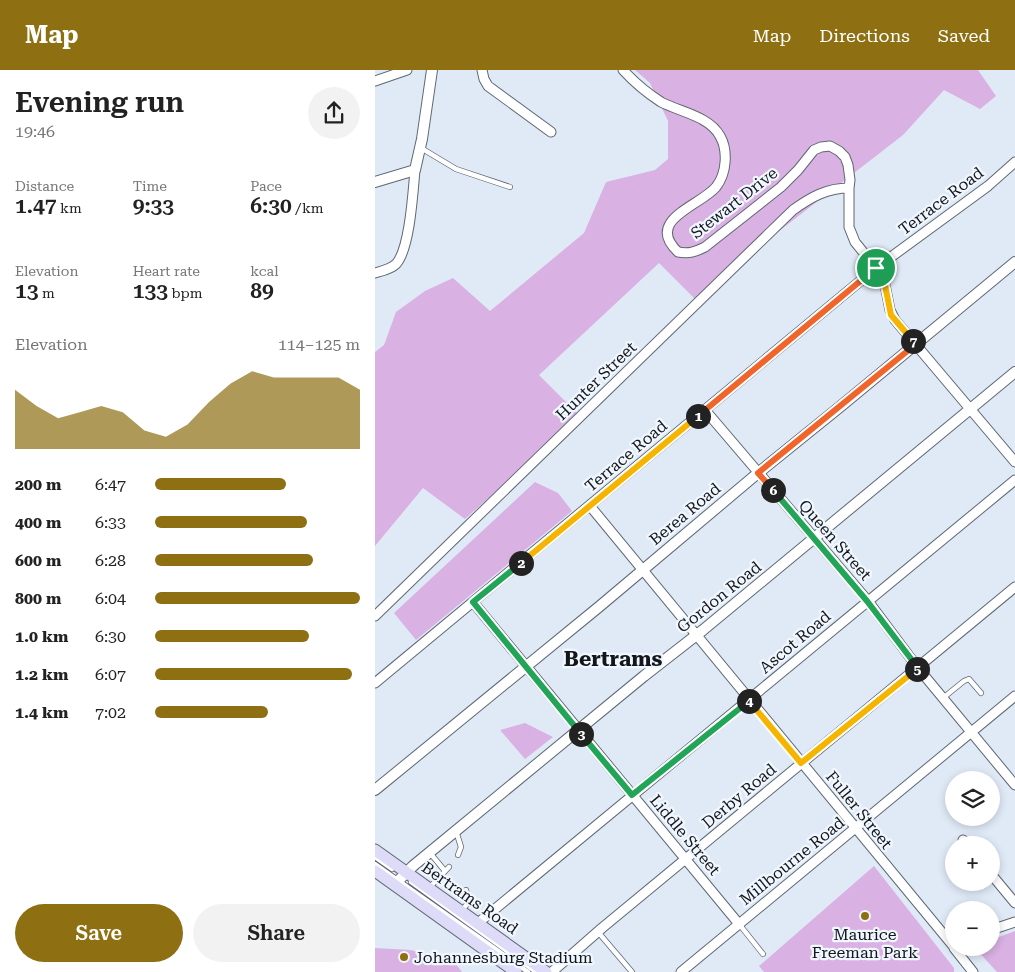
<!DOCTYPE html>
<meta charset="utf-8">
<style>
body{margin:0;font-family:"Roboto Serif",serif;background:#f2f2f2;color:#222;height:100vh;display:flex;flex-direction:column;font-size:19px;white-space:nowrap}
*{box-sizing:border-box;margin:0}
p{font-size:16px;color:#767676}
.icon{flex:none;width:28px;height:28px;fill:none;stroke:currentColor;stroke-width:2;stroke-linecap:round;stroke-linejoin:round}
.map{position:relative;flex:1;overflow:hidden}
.side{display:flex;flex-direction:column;background:#fff;width:375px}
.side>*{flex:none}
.fabs{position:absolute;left:570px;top:701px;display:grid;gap:10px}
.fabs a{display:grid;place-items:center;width:55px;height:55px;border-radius:50%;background:#fff;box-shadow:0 2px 8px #0003;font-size:25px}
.pin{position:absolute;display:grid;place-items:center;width:42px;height:42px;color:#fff;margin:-21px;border:2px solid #fff;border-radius:50%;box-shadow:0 1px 5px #0007}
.km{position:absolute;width:25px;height:25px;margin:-12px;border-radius:50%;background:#222;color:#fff;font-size:14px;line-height:25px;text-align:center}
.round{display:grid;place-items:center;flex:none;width:52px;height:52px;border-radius:26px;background:#f2f2f2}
.summary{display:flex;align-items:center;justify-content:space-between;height:85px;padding:0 15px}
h1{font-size:28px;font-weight:600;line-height:38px}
.figures{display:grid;grid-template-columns:repeat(3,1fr);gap:8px;height:85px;padding:5px 15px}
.figures div{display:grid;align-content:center}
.figures b{font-size:21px;font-weight:600}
.figures small{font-size:14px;font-weight:400}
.figures p{font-size:14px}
.chart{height:140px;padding:10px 15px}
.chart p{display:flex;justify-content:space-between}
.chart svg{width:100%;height:90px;margin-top:5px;fill:#8e6f12;opacity:.7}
.button{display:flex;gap:10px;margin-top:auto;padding:10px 15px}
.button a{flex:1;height:58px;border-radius:30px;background:#8e6f12;color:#fff;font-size:20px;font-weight:600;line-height:58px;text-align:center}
.button a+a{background:#f2f2f2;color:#222}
ul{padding:0 15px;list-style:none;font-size:16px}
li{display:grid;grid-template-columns:80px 60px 1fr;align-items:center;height:38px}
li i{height:12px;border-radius:6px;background:#8e6f12}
header{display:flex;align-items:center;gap:30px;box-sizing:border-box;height:70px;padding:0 25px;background:#8e6f12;color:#fff}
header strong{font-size:24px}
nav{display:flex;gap:28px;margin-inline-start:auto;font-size:18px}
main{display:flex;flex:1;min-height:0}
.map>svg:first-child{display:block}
.green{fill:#d9b1e2}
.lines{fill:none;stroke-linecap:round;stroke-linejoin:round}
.service-casing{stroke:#5f6772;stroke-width:6}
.minor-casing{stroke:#5f6772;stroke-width:11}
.tertiary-casing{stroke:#5f6772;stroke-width:12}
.secondary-casing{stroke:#5f6772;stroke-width:13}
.service{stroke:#fff;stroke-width:4.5}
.minor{stroke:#fff;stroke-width:9}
.tertiary{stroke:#fff;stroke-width:10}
.secondary{stroke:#dedbf9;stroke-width:11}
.split-1-casing{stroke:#fff;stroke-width:10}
.split-2-casing{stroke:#fff;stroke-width:10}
.split-3-casing{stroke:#fff;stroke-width:10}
.split-4-casing{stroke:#fff;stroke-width:10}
.split-5-casing{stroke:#fff;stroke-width:10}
.split-6-casing{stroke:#fff;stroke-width:10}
.split-7-casing{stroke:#fff;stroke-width:10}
.split-8-casing{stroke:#fff;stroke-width:10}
.split-1{stroke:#f0652b;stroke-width:6}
.split-2{stroke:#f5b400;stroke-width:6}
.split-3{stroke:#22a559;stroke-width:6}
.split-4{stroke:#22a559;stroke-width:6}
.split-5{stroke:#f5b400;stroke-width:6}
.split-6{stroke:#22a559;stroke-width:6}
.split-7{stroke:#f0652b;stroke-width:6}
.split-8{stroke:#f5b400;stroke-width:6}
.poi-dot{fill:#8e6f12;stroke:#f1f7fe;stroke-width:2}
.labels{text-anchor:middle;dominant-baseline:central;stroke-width:4.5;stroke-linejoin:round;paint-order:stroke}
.street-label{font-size:16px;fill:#13171b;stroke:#f1f7fe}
.poi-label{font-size:16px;fill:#13171b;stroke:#f1f7fe}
.district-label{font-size:21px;font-weight:bold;fill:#13171b;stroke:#f1f7fe}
</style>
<header>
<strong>Map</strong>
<nav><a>Map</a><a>Directions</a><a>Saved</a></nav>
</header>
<main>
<section class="side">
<div class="summary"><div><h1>Evening run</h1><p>19:46</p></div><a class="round"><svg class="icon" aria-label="share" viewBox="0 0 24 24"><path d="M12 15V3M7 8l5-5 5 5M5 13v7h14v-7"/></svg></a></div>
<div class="figures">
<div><p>Distance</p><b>1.47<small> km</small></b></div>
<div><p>Time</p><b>9:33</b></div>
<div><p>Pace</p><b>6:30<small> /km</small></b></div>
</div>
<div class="figures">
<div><p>Elevation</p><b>13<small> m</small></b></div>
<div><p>Heart rate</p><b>133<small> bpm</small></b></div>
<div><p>kcal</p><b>89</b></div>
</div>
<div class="chart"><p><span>Elevation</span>114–125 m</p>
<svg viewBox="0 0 160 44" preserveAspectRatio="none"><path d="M0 44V15L10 23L20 29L30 26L40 23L50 26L60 35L70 38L80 32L90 21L100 12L110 6L120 9L130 9L140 9L150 9L160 15V44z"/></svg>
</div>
<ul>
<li><b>200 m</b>6:47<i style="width:64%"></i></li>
<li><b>400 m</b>6:33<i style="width:74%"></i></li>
<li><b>600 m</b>6:28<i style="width:77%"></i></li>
<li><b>800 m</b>6:04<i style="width:100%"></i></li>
<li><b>1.0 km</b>6:30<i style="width:75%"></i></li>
<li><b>1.2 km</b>6:07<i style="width:96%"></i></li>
<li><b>1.4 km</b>7:02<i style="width:55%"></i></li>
</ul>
<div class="button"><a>Save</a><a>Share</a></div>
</section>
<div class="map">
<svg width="640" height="902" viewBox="0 0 640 902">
<rect width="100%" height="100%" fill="#e0eaf7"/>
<path class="green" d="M260 0H603L621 26 605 39 569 20 528 65 355 199 324 233 284 193 164 305 203 344 164 383 90 449 48 418 0 476V282L9 275 21 242 50 221 78 208 115 241 209 163 231 112 280 100 293 89V51L275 13Z
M160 412 183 423 197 441 41 570 19 543Z
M150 653 178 667 150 689 125 660Z
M499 796 579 898V902H389L384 896Z
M640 861V902H622L600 878H616V870Z
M0 878 36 880 80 893 87 902H0Z"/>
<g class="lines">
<defs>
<path id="service" d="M46 78 81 99 135 117
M568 628 589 611 594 609 606 623
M81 761 86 777 83 785
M55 783 70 801
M0 787 17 799
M0 794 153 902
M36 812 161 902
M54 818 74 797
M87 840 94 832 91 820
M364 854 388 884
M223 862 257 902"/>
<path id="minor" d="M107 0 109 9 113 16 176 62
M248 0C259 12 272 23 286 32 305 42 334 46 345 66 353 80 352 103 341 117 325 136 269 150 303 182 314 184 320 182 330 177L406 117 423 100 439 80 446 77 455 76 464 81 470 87 473 95 475 110 474 118V157L480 172 506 204 509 210 515 240 520 250 640 392
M0 11 32 0
M0 203C7 201 16 199 21 194 35 179 38 121 40 100
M330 340 493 531 543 598 640 715
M215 436 579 877
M98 532 364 854
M0 546 418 140C436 127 452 118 474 118
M0 613 501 198 613 116 640 92
M588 770 592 775
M616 804 640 833
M103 853 640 410
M616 860 640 852
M579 878 598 902
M177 902 227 858 640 517
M306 902 640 626"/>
<path id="tertiary" d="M0 112 40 100 47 69 57 0
M0 720 225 536 383 403 466 336 640 192
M20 814 38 796 269 606 328 560 640 302"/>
<path id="secondary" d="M0 780 171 902
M0 801 141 902"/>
</defs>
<use href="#service" class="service-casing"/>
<use href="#minor" class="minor-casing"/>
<use href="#tertiary" class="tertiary-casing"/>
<use href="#secondary" class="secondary-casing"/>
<use href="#service" class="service"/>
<use href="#minor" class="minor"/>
<use href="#tertiary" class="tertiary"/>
<use href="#secondary" class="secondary"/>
</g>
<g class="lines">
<defs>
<path id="split-1" d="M323 346 501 198"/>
<path id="split-2" d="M146 493 323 346"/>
<path id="split-3" d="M146 493 98 532 206 664"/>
<path id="split-4" d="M206 664 257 725 374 631"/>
<path id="split-5" d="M374 631 426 693 542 599"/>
<path id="split-6" d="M398 420 492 531 543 598 542 599"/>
<path id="split-7" d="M398 420 383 403 541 274 538 271"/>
<path id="split-8" d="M501 198 509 210 516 245 538 271"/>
</defs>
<use href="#split-1" class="split-1-casing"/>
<use href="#split-2" class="split-2-casing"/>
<use href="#split-3" class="split-3-casing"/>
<use href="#split-4" class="split-4-casing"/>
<use href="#split-5" class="split-5-casing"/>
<use href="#split-6" class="split-6-casing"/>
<use href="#split-7" class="split-7-casing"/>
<use href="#split-8" class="split-8-casing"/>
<use href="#split-1" class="split-1"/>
<use href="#split-2" class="split-2"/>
<use href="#split-3" class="split-3"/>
<use href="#split-4" class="split-4"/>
<use href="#split-5" class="split-5"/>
<use href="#split-6" class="split-6"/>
<use href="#split-7" class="split-7"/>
<use href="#split-8" class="split-8"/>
</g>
<g class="poi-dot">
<circle cx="490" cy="846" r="5"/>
<circle cx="29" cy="887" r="5"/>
</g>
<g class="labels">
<g class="street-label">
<text transform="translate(566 131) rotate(-37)">Terrace Road</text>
<text transform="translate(359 133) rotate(-38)">Stewart Drive</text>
<text transform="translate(221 311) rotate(-44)">Hunter Street</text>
<text transform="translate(251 386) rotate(-40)">Terrace Road</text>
<text transform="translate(310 444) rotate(-40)">Berea Road</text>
<text transform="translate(460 470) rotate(49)">Queen Street</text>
<text transform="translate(344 527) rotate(-39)">Gordon Road</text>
<text transform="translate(420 572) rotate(-40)">Ascot Road</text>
<text transform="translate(364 726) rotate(-40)">Derby Road</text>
<text transform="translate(484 740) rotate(51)">Fuller Street</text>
<text transform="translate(310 765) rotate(50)">Liddle Street</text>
<text transform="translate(417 791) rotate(-39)">Millbourne Road</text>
<text transform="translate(95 828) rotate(35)">Bertrams Road</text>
</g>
<g class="poi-label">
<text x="490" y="864">Maurice<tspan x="490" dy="18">Freeman Park</tspan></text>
<text x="39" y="887" text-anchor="start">Johannesburg Stadium</text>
</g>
<g class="district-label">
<text x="238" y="589">Bertrams</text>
</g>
</g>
</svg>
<div class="fabs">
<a><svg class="icon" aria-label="layers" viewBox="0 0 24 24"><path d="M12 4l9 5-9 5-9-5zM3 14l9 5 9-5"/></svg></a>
<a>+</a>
<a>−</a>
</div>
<div class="pin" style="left:501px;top:198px;background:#1e9e55"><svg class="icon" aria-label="arrive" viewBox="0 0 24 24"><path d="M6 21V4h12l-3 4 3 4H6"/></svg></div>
<b class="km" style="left:323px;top:346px">1</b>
<b class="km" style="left:146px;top:493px">2</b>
<b class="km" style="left:206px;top:664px">3</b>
<b class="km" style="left:374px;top:631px">4</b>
<b class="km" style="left:542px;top:599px">5</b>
<b class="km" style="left:398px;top:420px">6</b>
<b class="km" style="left:538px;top:271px">7</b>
</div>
</main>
